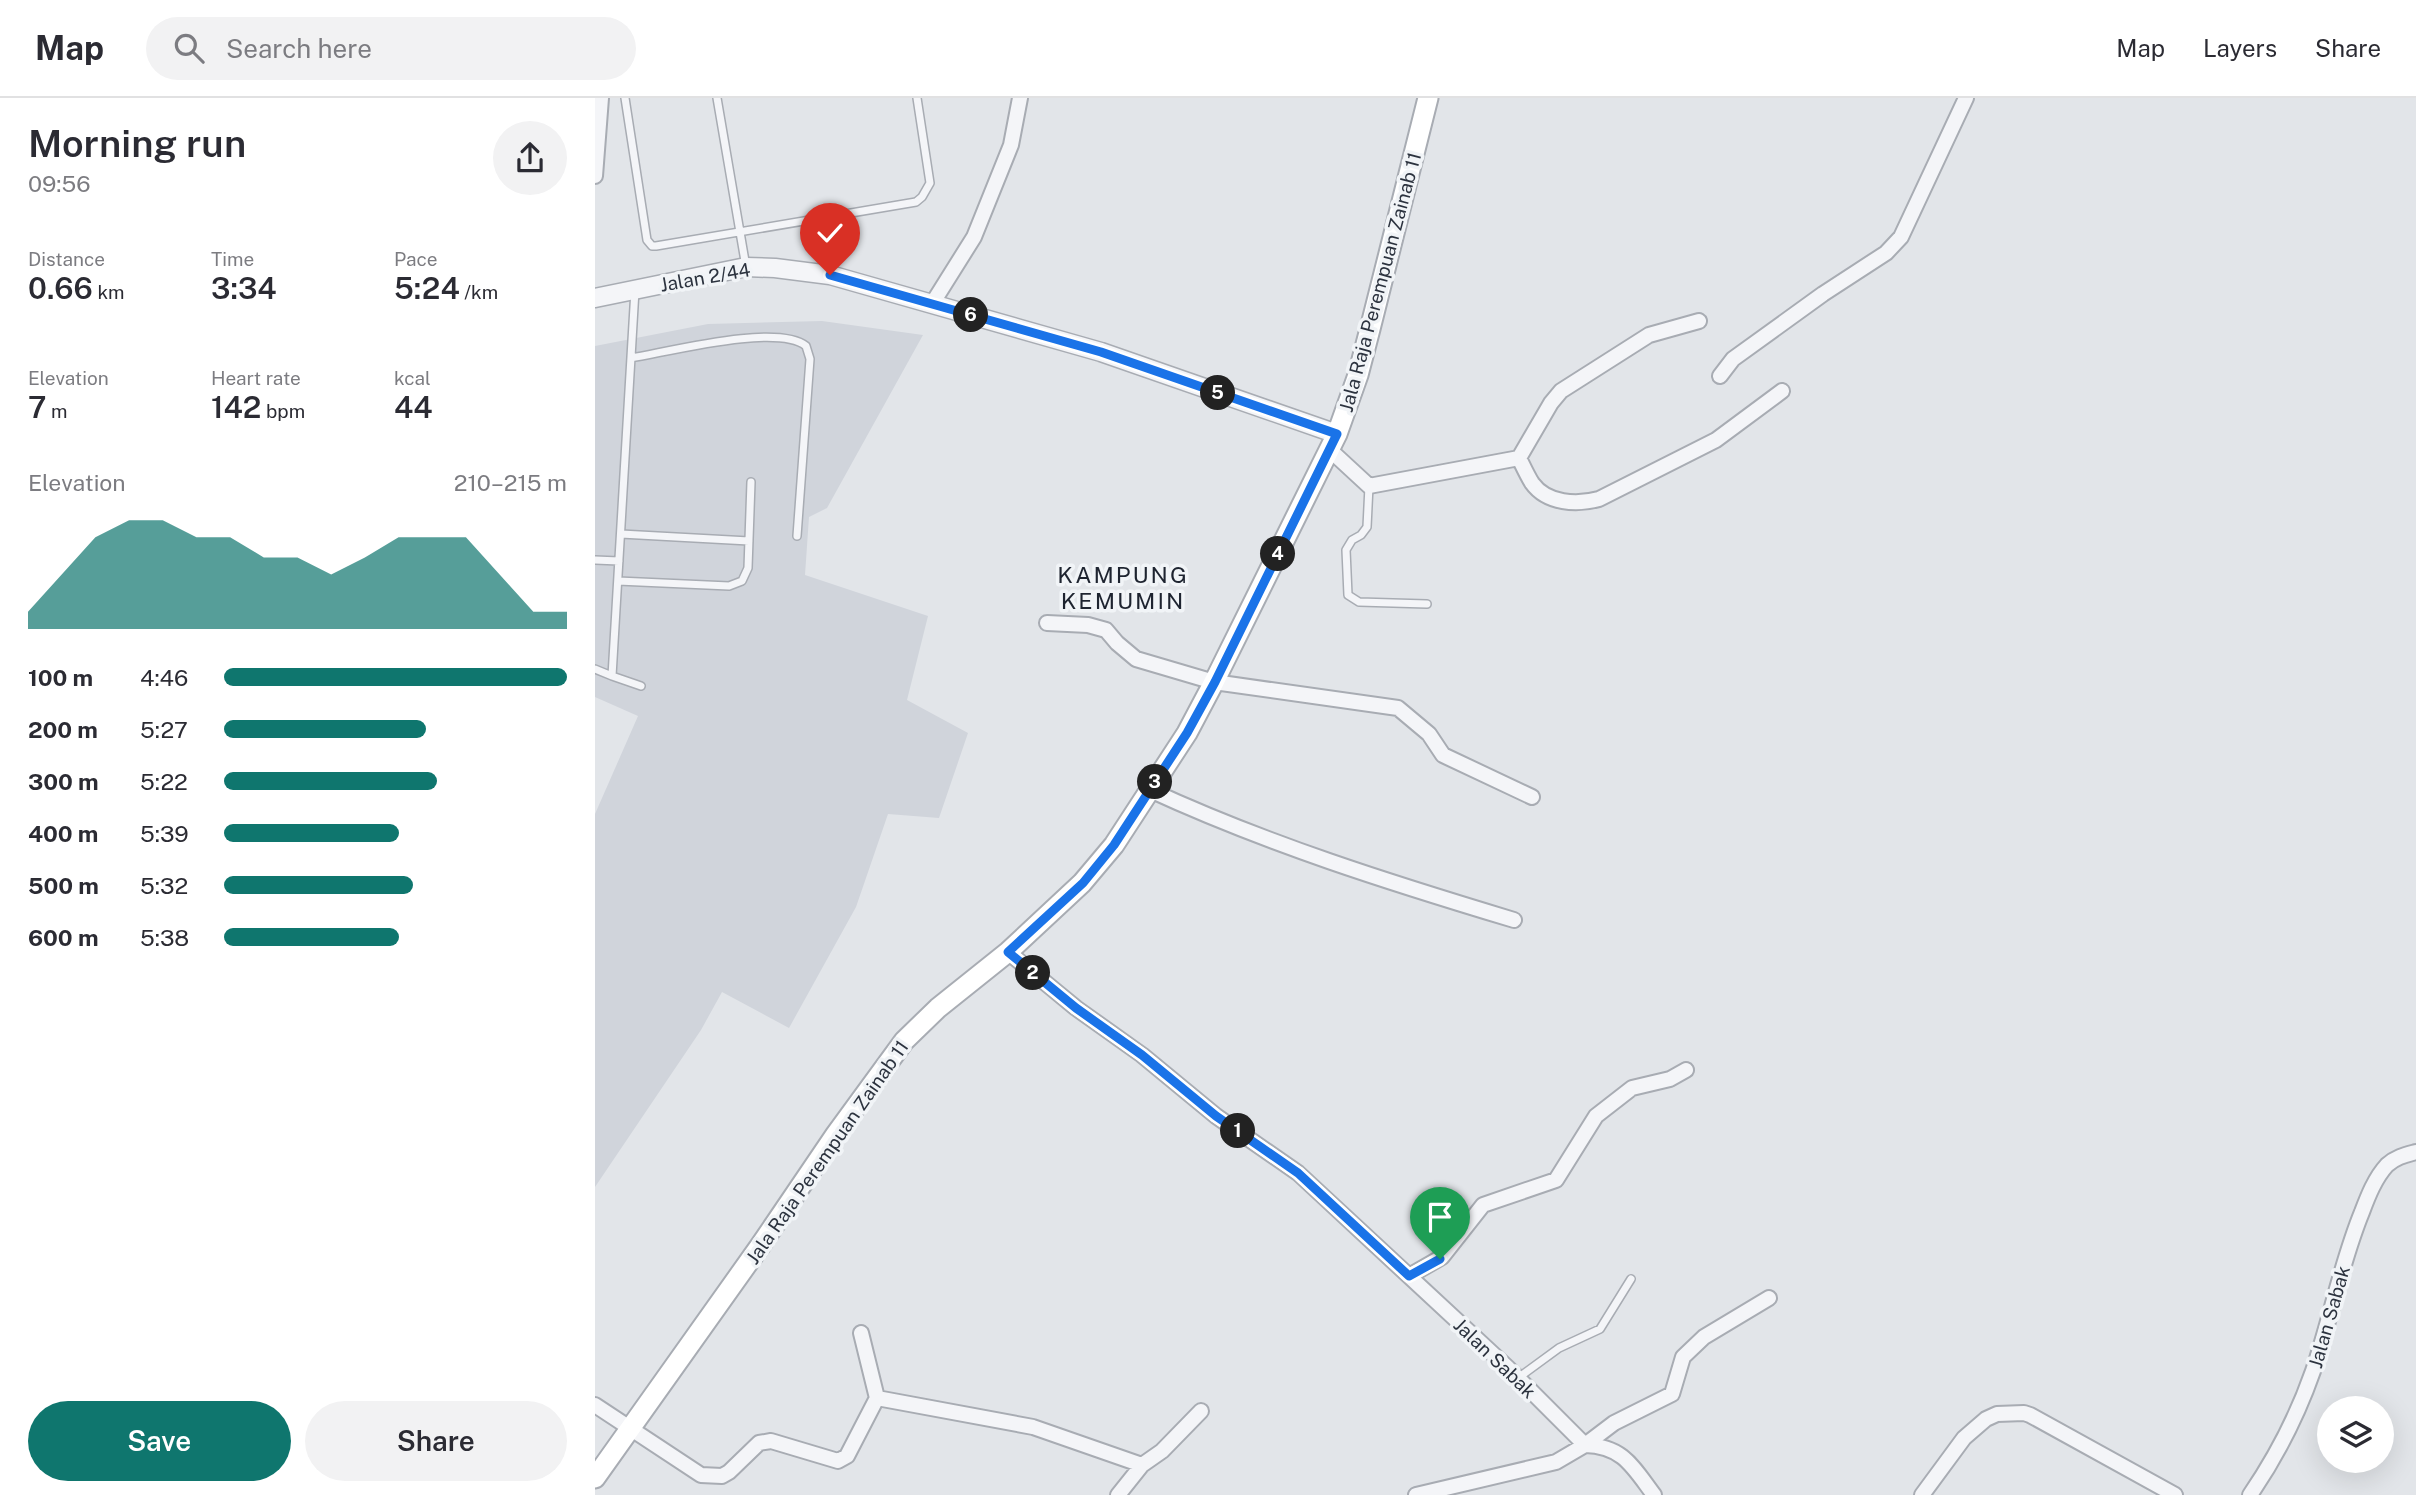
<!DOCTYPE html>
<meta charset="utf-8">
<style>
body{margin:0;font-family:"Public Sans",sans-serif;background:#f2f2f3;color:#2b2b33;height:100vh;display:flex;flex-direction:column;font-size:26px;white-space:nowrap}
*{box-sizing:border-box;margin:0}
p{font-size:23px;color:#7c7c81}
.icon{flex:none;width:38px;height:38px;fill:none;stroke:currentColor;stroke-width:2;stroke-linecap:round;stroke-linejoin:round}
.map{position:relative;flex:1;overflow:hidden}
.sheet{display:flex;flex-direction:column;background:#fff;width:595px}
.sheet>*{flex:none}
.buttons{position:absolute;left:1722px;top:1298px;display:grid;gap:14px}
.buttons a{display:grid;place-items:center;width:77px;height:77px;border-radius:50%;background:#fff;box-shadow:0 7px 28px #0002;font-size:35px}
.pin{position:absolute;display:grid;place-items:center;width:60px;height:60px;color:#fff;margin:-72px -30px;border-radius:50% 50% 50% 0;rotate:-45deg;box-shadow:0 0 7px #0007}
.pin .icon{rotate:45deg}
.km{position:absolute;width:35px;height:35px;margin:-18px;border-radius:50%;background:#222;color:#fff;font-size:19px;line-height:35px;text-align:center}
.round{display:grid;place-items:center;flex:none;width:74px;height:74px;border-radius:37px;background:#f2f2f3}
.head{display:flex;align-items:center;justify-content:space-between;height:119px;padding:0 28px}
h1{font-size:38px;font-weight:600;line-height:52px}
.stats{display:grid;grid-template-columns:repeat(3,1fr);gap:10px;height:119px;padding:7px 28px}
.stats div{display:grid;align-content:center}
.stats b{font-size:30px;font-weight:600}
.stats small{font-size:19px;font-weight:400}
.stats p{font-size:19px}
.chart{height:196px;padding:14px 28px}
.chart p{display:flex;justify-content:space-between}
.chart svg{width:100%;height:126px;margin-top:7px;fill:#0f766e;opacity:.7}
.action{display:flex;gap:14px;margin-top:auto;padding:14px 28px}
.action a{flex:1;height:80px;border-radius:42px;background:#0f766e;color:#fff;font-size:28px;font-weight:600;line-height:80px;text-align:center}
.action a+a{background:#f2f2f3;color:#2b2b33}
ul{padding:0 28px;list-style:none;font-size:23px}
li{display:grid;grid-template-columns:112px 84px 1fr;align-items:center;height:52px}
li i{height:18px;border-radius:9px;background:#0f766e}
header{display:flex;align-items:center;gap:42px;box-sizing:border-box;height:98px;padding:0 35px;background:#fff;border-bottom:2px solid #e1e1e2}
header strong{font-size:33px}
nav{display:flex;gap:38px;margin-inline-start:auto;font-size:24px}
.search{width:490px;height:63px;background:#f2f2f3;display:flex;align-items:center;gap:18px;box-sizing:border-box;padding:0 24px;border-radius:38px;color:#7c7c81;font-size:26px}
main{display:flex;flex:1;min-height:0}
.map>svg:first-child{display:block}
.built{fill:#d0d4db}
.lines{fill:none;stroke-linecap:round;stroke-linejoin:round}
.service-casing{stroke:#a8acb3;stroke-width:10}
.minor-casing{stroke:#a8acb3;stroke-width:18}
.tertiary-casing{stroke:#a8acb3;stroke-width:21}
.secondary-casing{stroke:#a8acb3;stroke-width:23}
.service{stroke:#f4f5f8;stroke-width:7}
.minor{stroke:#f4f5f8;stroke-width:14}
.tertiary{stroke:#f4f5f8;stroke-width:18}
.secondary{stroke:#fff;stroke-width:19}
.route-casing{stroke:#fff;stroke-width:14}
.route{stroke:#1a73e8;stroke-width:9}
.labels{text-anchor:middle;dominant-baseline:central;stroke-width:7;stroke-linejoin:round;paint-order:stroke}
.street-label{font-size:19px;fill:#2c333f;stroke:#f1f4f7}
.quarter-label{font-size:23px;letter-spacing:2px;fill:#1e2430;stroke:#f1f4f7}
</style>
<header>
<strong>Map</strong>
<div class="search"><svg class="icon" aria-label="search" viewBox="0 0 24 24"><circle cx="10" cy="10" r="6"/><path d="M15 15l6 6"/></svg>Search here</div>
<nav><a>Map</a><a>Layers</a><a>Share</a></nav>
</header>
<main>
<section class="sheet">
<div class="head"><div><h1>Morning run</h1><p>09:56</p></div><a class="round"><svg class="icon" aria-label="share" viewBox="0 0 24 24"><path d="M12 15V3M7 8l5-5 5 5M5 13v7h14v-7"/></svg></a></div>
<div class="stats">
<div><p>Distance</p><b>0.66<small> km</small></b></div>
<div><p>Time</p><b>3:34</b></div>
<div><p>Pace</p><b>5:24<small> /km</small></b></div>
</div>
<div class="stats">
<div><p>Elevation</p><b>7<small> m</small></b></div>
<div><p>Heart rate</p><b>142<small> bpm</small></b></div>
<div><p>kcal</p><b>44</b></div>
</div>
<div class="chart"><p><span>Elevation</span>210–215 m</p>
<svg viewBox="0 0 160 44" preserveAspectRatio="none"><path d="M0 44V38L10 25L20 12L30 6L40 6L50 12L60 12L70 19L80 19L90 25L100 19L110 12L120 12L130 12L140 25L150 38L160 38V44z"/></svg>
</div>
<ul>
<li><b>100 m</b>4:46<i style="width:100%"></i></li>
<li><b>200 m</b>5:27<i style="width:59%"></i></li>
<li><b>300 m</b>5:22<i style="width:62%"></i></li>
<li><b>400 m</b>5:39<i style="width:51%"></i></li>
<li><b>500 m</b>5:32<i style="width:55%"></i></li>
<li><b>600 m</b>5:38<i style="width:51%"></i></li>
</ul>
<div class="action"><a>Save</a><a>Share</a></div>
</section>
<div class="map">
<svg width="1821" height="1397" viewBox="0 0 1821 1397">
<rect width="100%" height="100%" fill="#e2e5e9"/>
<path class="built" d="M227 223 328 237 232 410 214 419 210 477 333 518 312 602 373 635 344 720 293 716 261 809 194 930 127 894 106 932 0 1089V716L43 618 0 599V248L113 226Z"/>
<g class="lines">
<defs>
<path id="service" d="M30 0 52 142 57 148H61L321 104 327 99 335 85 322 0
M122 0 151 169
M36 260C73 254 182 225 211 248L215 261 202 438
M774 388 772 429 766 437 757 442 751 452 753 497 764 504 832 506
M26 436 154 443
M0 462 24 463
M23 483 134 488 147 483 153 470 156 384
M0 571 17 578 40 192
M17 578 46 588
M923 1280 964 1250 1005 1231 1036 1181"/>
<path id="minor" d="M0 78 6 0
M337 206 379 139 416 47 425 0
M1125 278 1138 261 1228 196 1291 155 1306 139 1371 0
M735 352 774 388 924 360 956 305 966 293 1054 237 1104 223
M924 360C928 368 932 377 937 385 952 406 982 407 1004 401L1121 342 1187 293
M452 525 493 527 511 532 522 545 541 561 619 584 803 610 834 636 848 657 937 699
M555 692C672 746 796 785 919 822
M413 854 481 910 547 957 621 1018 703 1075 913 1270 990 1347C1028 1348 1038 1369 1059 1397
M814 1178 847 1159 888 1107 961 1082 1001 1018 1037 990 1075 981 1091 972
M282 1300 438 1329 547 1367
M0 1307 106 1377 127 1378 134 1374 164 1345 176 1343 243 1363 252 1358 282 1300 266 1235
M523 1397 547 1367 567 1353 606 1313
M821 1397 961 1364 990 1347 1019 1325 1077 1296 1088 1259 1109 1239 1174 1200
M1327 1397 1369 1340 1391 1321 1402 1316 1429 1315 1435 1317 1580 1397
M1655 1397C1681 1359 1703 1316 1718 1273 1736 1220 1746 1165 1767 1114 1773 1098 1780 1080 1792 1067 1801 1059 1810 1057 1821 1054"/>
<path id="tertiary" d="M0 200 151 169 180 170 235 177 506 254 742 336"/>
<path id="secondary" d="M0 1380 165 1148 241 1036 309 943 343 910 413 854 487 785 519 747 592 635 619 584 742 336 763 277 775 231 833 0"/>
</defs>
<use href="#service" class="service-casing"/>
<use href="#minor" class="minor-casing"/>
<use href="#tertiary" class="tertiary-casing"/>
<use href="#secondary" class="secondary-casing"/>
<use href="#service" class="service"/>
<use href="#minor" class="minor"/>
<use href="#tertiary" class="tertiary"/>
<use href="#secondary" class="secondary"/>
</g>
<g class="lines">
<defs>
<path id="route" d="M235 177 506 254 742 336 620 584 592 635 519 747 488 785 413 854 481 910 547 957 621 1018 703 1075 814 1178 845 1161"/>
</defs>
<use href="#route" class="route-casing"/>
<use href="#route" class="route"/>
</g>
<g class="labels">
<g class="street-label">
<text transform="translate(110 179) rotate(-10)">Jalan 2/44</text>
<text transform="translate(785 184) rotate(-75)">Jala Raja Perempuan Zainab 11</text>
<text transform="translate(232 1054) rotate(-55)">Jala Raja Perempuan Zainab 11</text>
<text transform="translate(1734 1219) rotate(-74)">Jalan Sabak</text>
<text transform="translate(900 1260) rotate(44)">Jalan Sabak</text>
</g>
<g class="quarter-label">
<text x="528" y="476">KAMPUNG<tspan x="528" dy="26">KEMUMIN</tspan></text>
</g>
</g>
</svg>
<div class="buttons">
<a><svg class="icon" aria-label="layers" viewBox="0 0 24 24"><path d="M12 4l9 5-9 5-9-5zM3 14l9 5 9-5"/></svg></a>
</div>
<div class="pin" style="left:845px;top:1161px;background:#1e9e55"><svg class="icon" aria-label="arrive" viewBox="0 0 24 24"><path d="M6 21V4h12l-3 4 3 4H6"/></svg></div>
<div class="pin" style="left:235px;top:177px;background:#d93025"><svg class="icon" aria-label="check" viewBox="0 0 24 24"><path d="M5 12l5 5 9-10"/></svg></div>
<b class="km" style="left:643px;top:1033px">1</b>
<b class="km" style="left:438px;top:875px">2</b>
<b class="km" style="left:560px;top:684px">3</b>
<b class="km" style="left:683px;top:456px">4</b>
<b class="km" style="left:623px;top:295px">5</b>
<b class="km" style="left:376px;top:217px">6</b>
</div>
</main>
